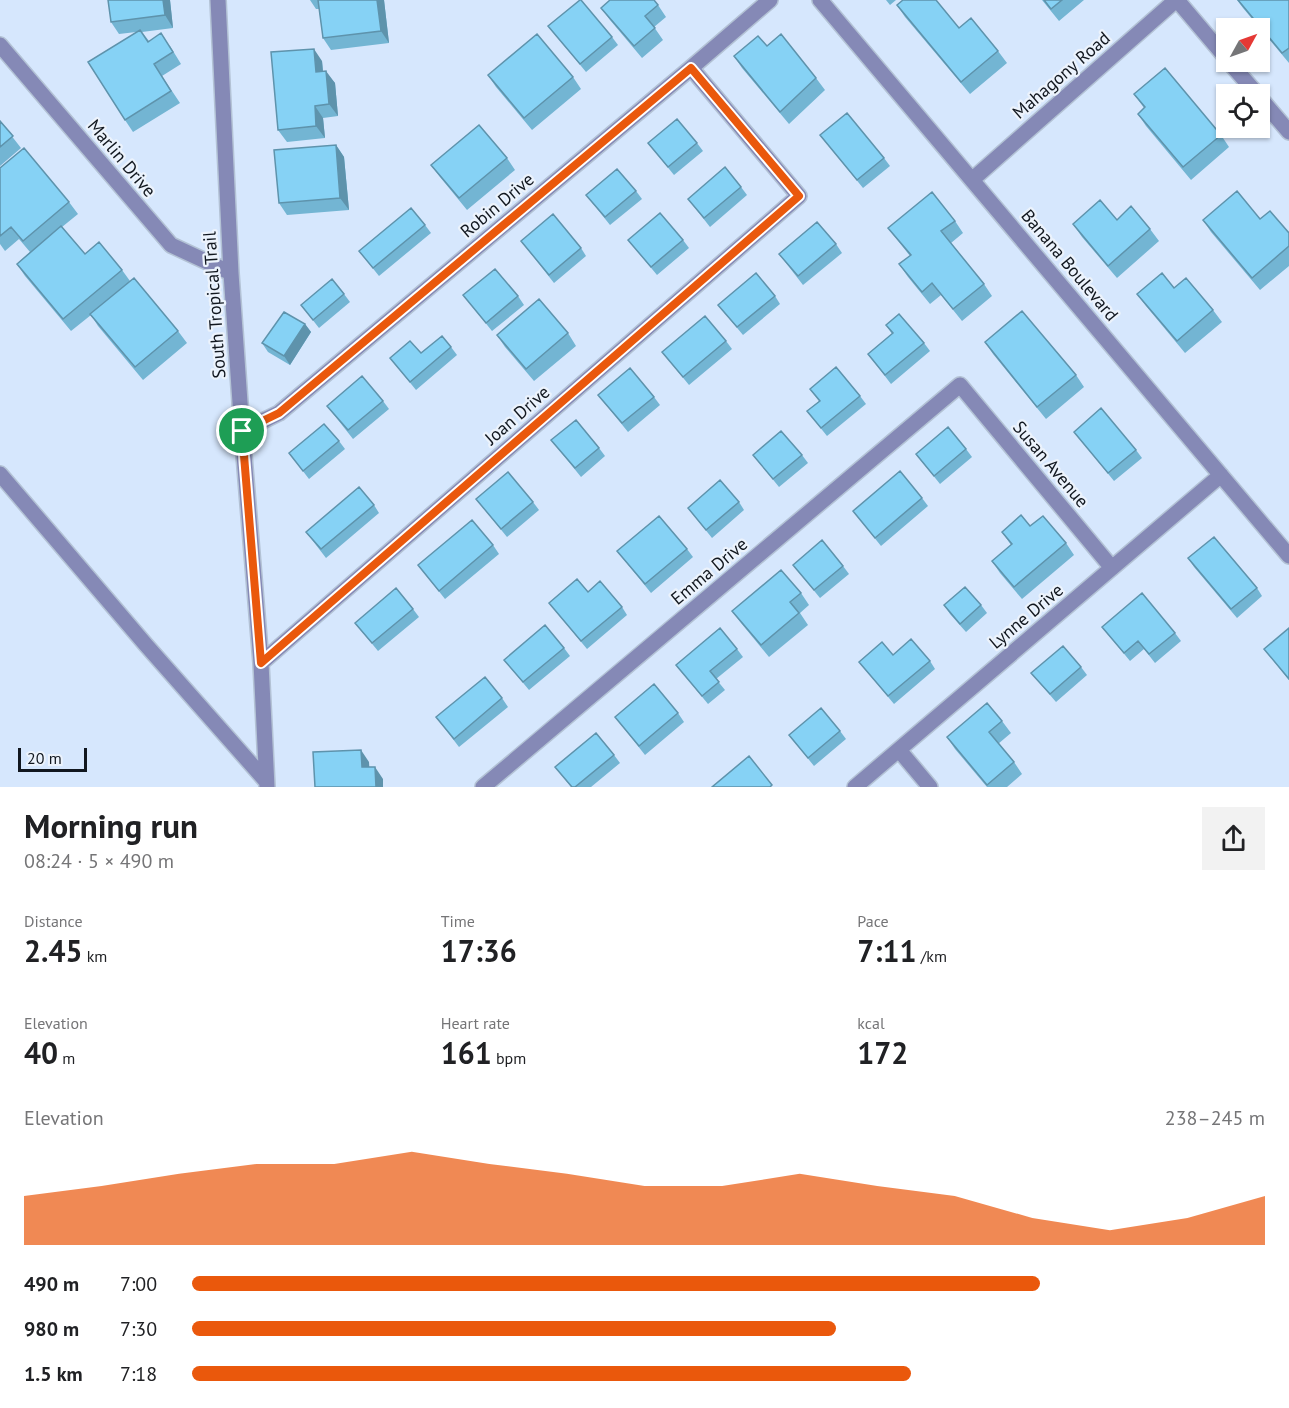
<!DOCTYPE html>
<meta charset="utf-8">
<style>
body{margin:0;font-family:"PT Sans",sans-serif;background:#f2f2f2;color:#202124;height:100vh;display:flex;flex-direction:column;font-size:22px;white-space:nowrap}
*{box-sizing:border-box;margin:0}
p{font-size:20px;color:#757577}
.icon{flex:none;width:33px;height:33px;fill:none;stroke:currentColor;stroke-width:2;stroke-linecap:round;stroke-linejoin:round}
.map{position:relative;height:787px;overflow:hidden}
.panel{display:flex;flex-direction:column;background:#fff;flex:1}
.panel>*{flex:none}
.needle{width:39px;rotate:50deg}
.tools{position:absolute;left:1216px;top:18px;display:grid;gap:12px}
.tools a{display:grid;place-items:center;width:54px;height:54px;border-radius:0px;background:#fff;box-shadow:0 2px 4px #0004;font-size:30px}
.scale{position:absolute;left:18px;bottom:15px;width:69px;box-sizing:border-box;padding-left:6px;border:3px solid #11171f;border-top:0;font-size:16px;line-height:21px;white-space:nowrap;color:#11171f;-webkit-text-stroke:4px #ecf3fc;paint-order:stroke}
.pin{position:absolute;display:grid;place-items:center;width:51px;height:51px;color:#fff;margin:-26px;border:3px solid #fff;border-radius:50%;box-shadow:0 2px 6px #0007}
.round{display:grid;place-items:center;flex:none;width:63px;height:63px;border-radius:0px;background:#f2f2f2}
.head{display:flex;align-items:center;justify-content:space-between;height:102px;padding:0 24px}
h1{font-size:33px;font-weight:800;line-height:45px}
.stats{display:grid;grid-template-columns:repeat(3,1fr);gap:9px;height:102px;padding:6px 24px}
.stats div{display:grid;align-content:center}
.stats b{font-size:30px;font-weight:800}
.stats small{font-size:16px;font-weight:400}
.stats p{font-size:16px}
.chart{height:168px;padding:12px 24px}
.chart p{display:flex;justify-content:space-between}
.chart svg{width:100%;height:108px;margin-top:6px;fill:#ea580c;opacity:.7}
ul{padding:0 24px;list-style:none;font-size:20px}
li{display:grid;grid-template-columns:96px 72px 1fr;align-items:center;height:45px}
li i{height:15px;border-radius:8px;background:#ea580c}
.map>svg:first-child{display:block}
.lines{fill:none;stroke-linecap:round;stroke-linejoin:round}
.minor-casing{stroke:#b3c2d5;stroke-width:18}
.minor{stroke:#8589b6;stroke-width:15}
.wall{fill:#73b5d3}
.shaded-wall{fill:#5e93ac}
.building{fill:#86d2f5;stroke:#5e93ac;stroke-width:1.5}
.route-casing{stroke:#fff;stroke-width:12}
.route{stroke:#ea580c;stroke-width:8}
.labels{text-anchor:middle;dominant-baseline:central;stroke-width:4.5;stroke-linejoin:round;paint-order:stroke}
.street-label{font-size:18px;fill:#11171f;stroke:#ecf3fc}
</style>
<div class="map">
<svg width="1289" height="787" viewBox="0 0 1289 787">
<rect width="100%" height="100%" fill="#d6e7fd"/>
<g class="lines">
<defs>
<path id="minor" d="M218 0 231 273 242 431 261 663 267 787
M820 0 1289 556
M1177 0 1227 59
M0 45 171 245 231 273
M1229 62 1257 94
M1260 98 1289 132
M973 179 1176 0
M242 431 279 413 691 68 770 0
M0 474 146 645 266 781
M261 663 799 196 691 68
M899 750 930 787
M483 787 960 385 1112 568
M855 787 1221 475"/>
</defs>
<use href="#minor" class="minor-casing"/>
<use href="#minor" class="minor"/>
</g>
<path class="wall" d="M108 0H170L173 28 142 32 149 41 170 46 181 64 162 76 180 103 133 132 125 120 136 32 119 34 111 22Z
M310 0H384L389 43 331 50 323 38 319 9H316Z
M886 0H896L890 5Z
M1042 0H1084L1059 21Z
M1237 0H1289V63L1243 8Z
M658 5 666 17 654 27 663 40 642 58 610 20 601 8Z
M897 5 959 28 998 51 1007 63 970 94 905 17Z
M548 26 612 37 618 45 586 72Z
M767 46 816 78 825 90 789 124 742 68 734 56Z
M322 61 323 71 335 83 338 116 323 118 325 138 287 142 278 130Z
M488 75 573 77 581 89 532 130 496 87Z
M1134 94 1221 135 1229 147 1191 180 1146 126 1138 114 1144 108Z
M0 121 21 148 0 166Z
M820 135 884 158 890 166 863 188Z
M648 143H697L703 151 674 175Z
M336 145 344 157 349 210 287 215 279 203Z
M507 158 515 170 467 210 440 177 431 165Z
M0 168 69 202 78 214 62 227 85 254 122 270 130 281 178 331 187 343 143 380 98 326 91 315 71 331 25 276 17 264 30 252 19 239 5 251 0 244Z
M741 187 747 195 710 227 688 199Z
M636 191 642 199 610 225 586 195Z
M1260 219 1289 233V266L1260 290 1211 232 1203 220Z
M1117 220 1150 229 1159 241 1117 278 1082 237 1073 224Z
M955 221 963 233 951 243 984 284 992 296 962 321 941 295 930 304 908 277 899 264 910 256 888 228Z
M425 225 431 233 379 276 359 251Z
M628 240H683L689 248 657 275Z
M521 241 581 248 586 256 554 283Z
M836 244 842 253 803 285 779 254Z
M1174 288 1213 310 1222 322 1185 353 1146 306 1137 294Z
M344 294 350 302 319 328 301 305Z
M463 295 518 296 524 305 492 331Z
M775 296 780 304 743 335 718 305Z
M305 324 311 332 290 365 268 352 262 343Z
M886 325 924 343 930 351 891 384 868 354 892 334Z
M568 333 576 346 534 381 505 347 497 335Z
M726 341 732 349 689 385 662 352Z
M985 342 1076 375 1084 387 1046 419 993 354Z
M451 347 457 355 416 390 390 358 421 353Z
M810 389 860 396 866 404 827 436 807 411 819 401Z
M598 395 654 397 660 405 628 432Z
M383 401 389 409 353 439 327 406Z
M1074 432 1136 450 1142 458 1114 481Z
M551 440 599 448 605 456 581 477Z
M339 441 345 449 309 479 289 453Z
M966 449 972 457 940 484 916 454Z
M753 455H802L808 463 779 487Z
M922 498 928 506 881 546 853 511Z
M476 499 533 502 539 510 507 537Z
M739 502 744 510 712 538 688 508Z
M374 505 379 513 326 558 306 532Z
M1030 526 1066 543 1074 555 1022 599 1000 573 992 561 1011 545 1002 532Z
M493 545 499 554 445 599 418 565Z
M687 549 693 557 651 593 617 551Z
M1188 558 1257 588 1262 596 1237 618 1194 567Z
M793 565 843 566 849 574 820 598Z
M588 592 622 607 627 615 587 649 549 603Z
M801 593 809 605 800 613 808 625 769 657 741 623 732 611Z
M944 605H981L987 613 966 632 950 614Z
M413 609 419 617 378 651 355 623Z
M1102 627 1175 633 1181 641 1155 663 1144 649 1130 661Z
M1289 628V680L1264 649Z
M564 648 570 656 529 690 504 660Z
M737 649 743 657 716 679 725 690 708 704 676 665Z
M893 655 930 661 935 669 894 704 859 662Z
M1081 667 1087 675 1056 702 1031 673Z
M502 698 508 707 459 747 436 717Z
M678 713 684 722 645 755 615 717Z
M1002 721 1011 733 998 744 1014 762 1022 774 1007 787H987L955 749 947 737Z
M840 731 846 739 814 766 789 735Z
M614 755 620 763 591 787H571L555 767Z"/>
<path class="shaded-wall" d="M163 0H170L173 28 165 15Z
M377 0H384L389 43 381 31Z
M314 49 322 61 324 84 316 72Z
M326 71 335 83 338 116 329 104Z
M315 106 323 118 325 138 316 126Z
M336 145 344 157 349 210 340 198Z
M305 324 311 332 290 365 284 356Z
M361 750 369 762 370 779 362 767Z
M375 767 383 779V787H376Z"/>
<path class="building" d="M108 0H163L165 15 111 22Z
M318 0H377L381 31 323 38Z
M580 0H581L612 37 580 64 548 26Z
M610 0H654L658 5 645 16 655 28 634 46 601 8Z
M903 0H936L959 28 971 18 998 51 961 82 897 5Z
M1044 0H1062L1051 9Z
M1238 0H1289V48L1282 53Z
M140 30 148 42 161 33 173 52 154 64 171 91 125 120 88 62Z
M537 34 573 77 524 118 488 75Z
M781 34 816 78 780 112 734 56 758 36 767 46Z
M314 49 316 72 326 71 329 104 315 106 316 126 278 130 271 52Z
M1165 68 1221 135 1183 167 1138 114 1145 107 1134 94Z
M847 113 884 158 857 180 820 135Z
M677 119 697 143 668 167 648 143Z
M0 121 13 136 0 147Z
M479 125 507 158 459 198 431 165Z
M336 145 340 198 279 203 274 150Z
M24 148 69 202 23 241 11 227 0 236V168Z
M725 167 741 187 704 218 688 199Z
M617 169 636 191 605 217 586 195Z
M1237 191 1260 219 1270 211 1289 233V246L1252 278 1203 220Z
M932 192 955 221 941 231 984 284 953 309 932 283 922 292 899 264 911 255 888 228Z
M1100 200 1117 220 1131 206 1150 229 1108 266 1073 224Z
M411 208 425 225 373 268 359 251Z
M660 213 683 240 651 267 628 240Z
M553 214 581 248 549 275 521 241Z
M817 222 836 244 798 276 779 254Z
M61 226 85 254 99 242 122 270 63 319 17 264Z
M495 269 518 296 486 323 463 295Z
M756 273 775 296 737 327 718 305Z
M1162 273 1174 288 1186 278 1213 310 1177 341 1137 294Z
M134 278 178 331 135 367 90 314Z
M332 279 344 294 313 320 301 305Z
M539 299 568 333 526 369 497 335Z
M1022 311 1076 375 1037 407 985 342Z
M284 312 305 324 284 356 262 343Z
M899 314 924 343 885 375 868 354 893 333 886 325Z
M705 316 726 341 683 377 662 352Z
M442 336 451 347 410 382 390 358 410 341 421 353Z
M836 367 860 396 821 428 807 411 820 401 810 389Z
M630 368 654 397 622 423 598 395Z
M362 376 383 401 348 430 327 406Z
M1101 408 1136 450 1108 473 1074 432Z
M576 420 599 448 575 468 551 440Z
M324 424 339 441 303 471 289 453Z
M948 427 966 449 934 476 916 454Z
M781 431 802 455 773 479 753 455Z
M900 471 922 498 875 538 853 511Z
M508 472 533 502 501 529 476 499Z
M720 480 739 502 706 530 688 508Z
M359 487 374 505 321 549 306 532Z
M1021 515 1030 526 1043 516 1066 543 1014 587 992 561 1012 544 1002 532Z
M659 516 687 549 645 584 617 551Z
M472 520 493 545 439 591 418 565Z
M1214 537 1257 588 1231 609 1188 558Z
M822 540 843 566 814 590 793 565Z
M781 570 801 593 790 602 799 613 761 645 732 611Z
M577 579 588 592 600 581 622 607 581 641 549 603Z
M965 587 981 605 960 624 944 605Z
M396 588 413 609 372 643 355 623Z
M1142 593 1175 633 1149 654 1138 641 1124 653 1102 627Z
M545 625 564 648 523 682 504 660Z
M720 628 737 649 710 671 719 682 702 696 676 665Z
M1289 628V679L1264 649Z
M911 639 930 661 888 696 859 662 882 642 893 655Z
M1063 646 1081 667 1050 694 1031 673Z
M485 677 502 698 454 739 436 717Z
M654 684 678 713 639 746 615 717Z
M987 703 1002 721 989 732 1014 762 987 785 947 737Z
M821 708 840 731 808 758 789 735Z
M596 733 614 755 575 787H572L555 767Z
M361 750 362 767H375L376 787H315L313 752Z
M749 756 772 785 770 787H712Z"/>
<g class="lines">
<defs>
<path id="route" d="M691 68 799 196 261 663 242 431 279 413Z"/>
</defs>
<use href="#route" class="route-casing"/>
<use href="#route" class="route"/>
</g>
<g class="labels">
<g class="street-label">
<text transform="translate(1061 75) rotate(-41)">Mahagony Road</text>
<text transform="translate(122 158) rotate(50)">Marlin Drive</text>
<text transform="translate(497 205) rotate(-40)">Robin Drive</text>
<text transform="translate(1070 265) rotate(50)">Banana Boulevard</text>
<text transform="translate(214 305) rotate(-94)">South Tropical Trail</text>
<text transform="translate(517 415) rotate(-41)">Joan Drive</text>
<text transform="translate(1051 464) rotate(50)">Susan Avenue</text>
<text transform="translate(709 571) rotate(-40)">Emma Drive</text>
<text transform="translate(1026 616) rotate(-40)">Lynne Drive</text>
</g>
</g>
</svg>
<div class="tools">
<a><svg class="needle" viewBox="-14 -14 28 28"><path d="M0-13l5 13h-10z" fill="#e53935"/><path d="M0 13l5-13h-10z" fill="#757577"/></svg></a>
<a><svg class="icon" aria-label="locate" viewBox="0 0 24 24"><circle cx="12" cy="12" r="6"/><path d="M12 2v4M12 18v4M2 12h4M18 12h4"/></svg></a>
</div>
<div class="scale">20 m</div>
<div class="pin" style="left:242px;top:431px;background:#1e9e55"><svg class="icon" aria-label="arrive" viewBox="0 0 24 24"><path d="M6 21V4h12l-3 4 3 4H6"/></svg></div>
</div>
<section class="panel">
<div class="head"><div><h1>Morning run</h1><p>08:24 · 5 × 490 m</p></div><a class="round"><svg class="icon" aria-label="share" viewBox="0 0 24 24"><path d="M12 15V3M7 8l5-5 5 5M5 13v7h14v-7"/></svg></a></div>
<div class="stats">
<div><p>Distance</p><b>2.45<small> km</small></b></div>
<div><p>Time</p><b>17:36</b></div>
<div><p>Pace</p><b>7:11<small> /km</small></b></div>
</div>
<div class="stats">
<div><p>Elevation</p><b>40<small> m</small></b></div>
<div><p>Heart rate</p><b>161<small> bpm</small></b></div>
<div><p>kcal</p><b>172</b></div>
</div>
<div class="chart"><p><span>Elevation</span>238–245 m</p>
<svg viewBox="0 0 160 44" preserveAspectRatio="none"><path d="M0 44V24L10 20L20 15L30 11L40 11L50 6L60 11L70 15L80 20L90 20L100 15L110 20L120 24L130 33L140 38L150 33L160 24V44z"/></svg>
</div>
<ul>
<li><b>490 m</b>7:00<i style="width:79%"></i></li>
<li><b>980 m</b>7:30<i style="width:60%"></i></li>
<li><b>1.5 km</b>7:18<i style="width:67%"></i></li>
</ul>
</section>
